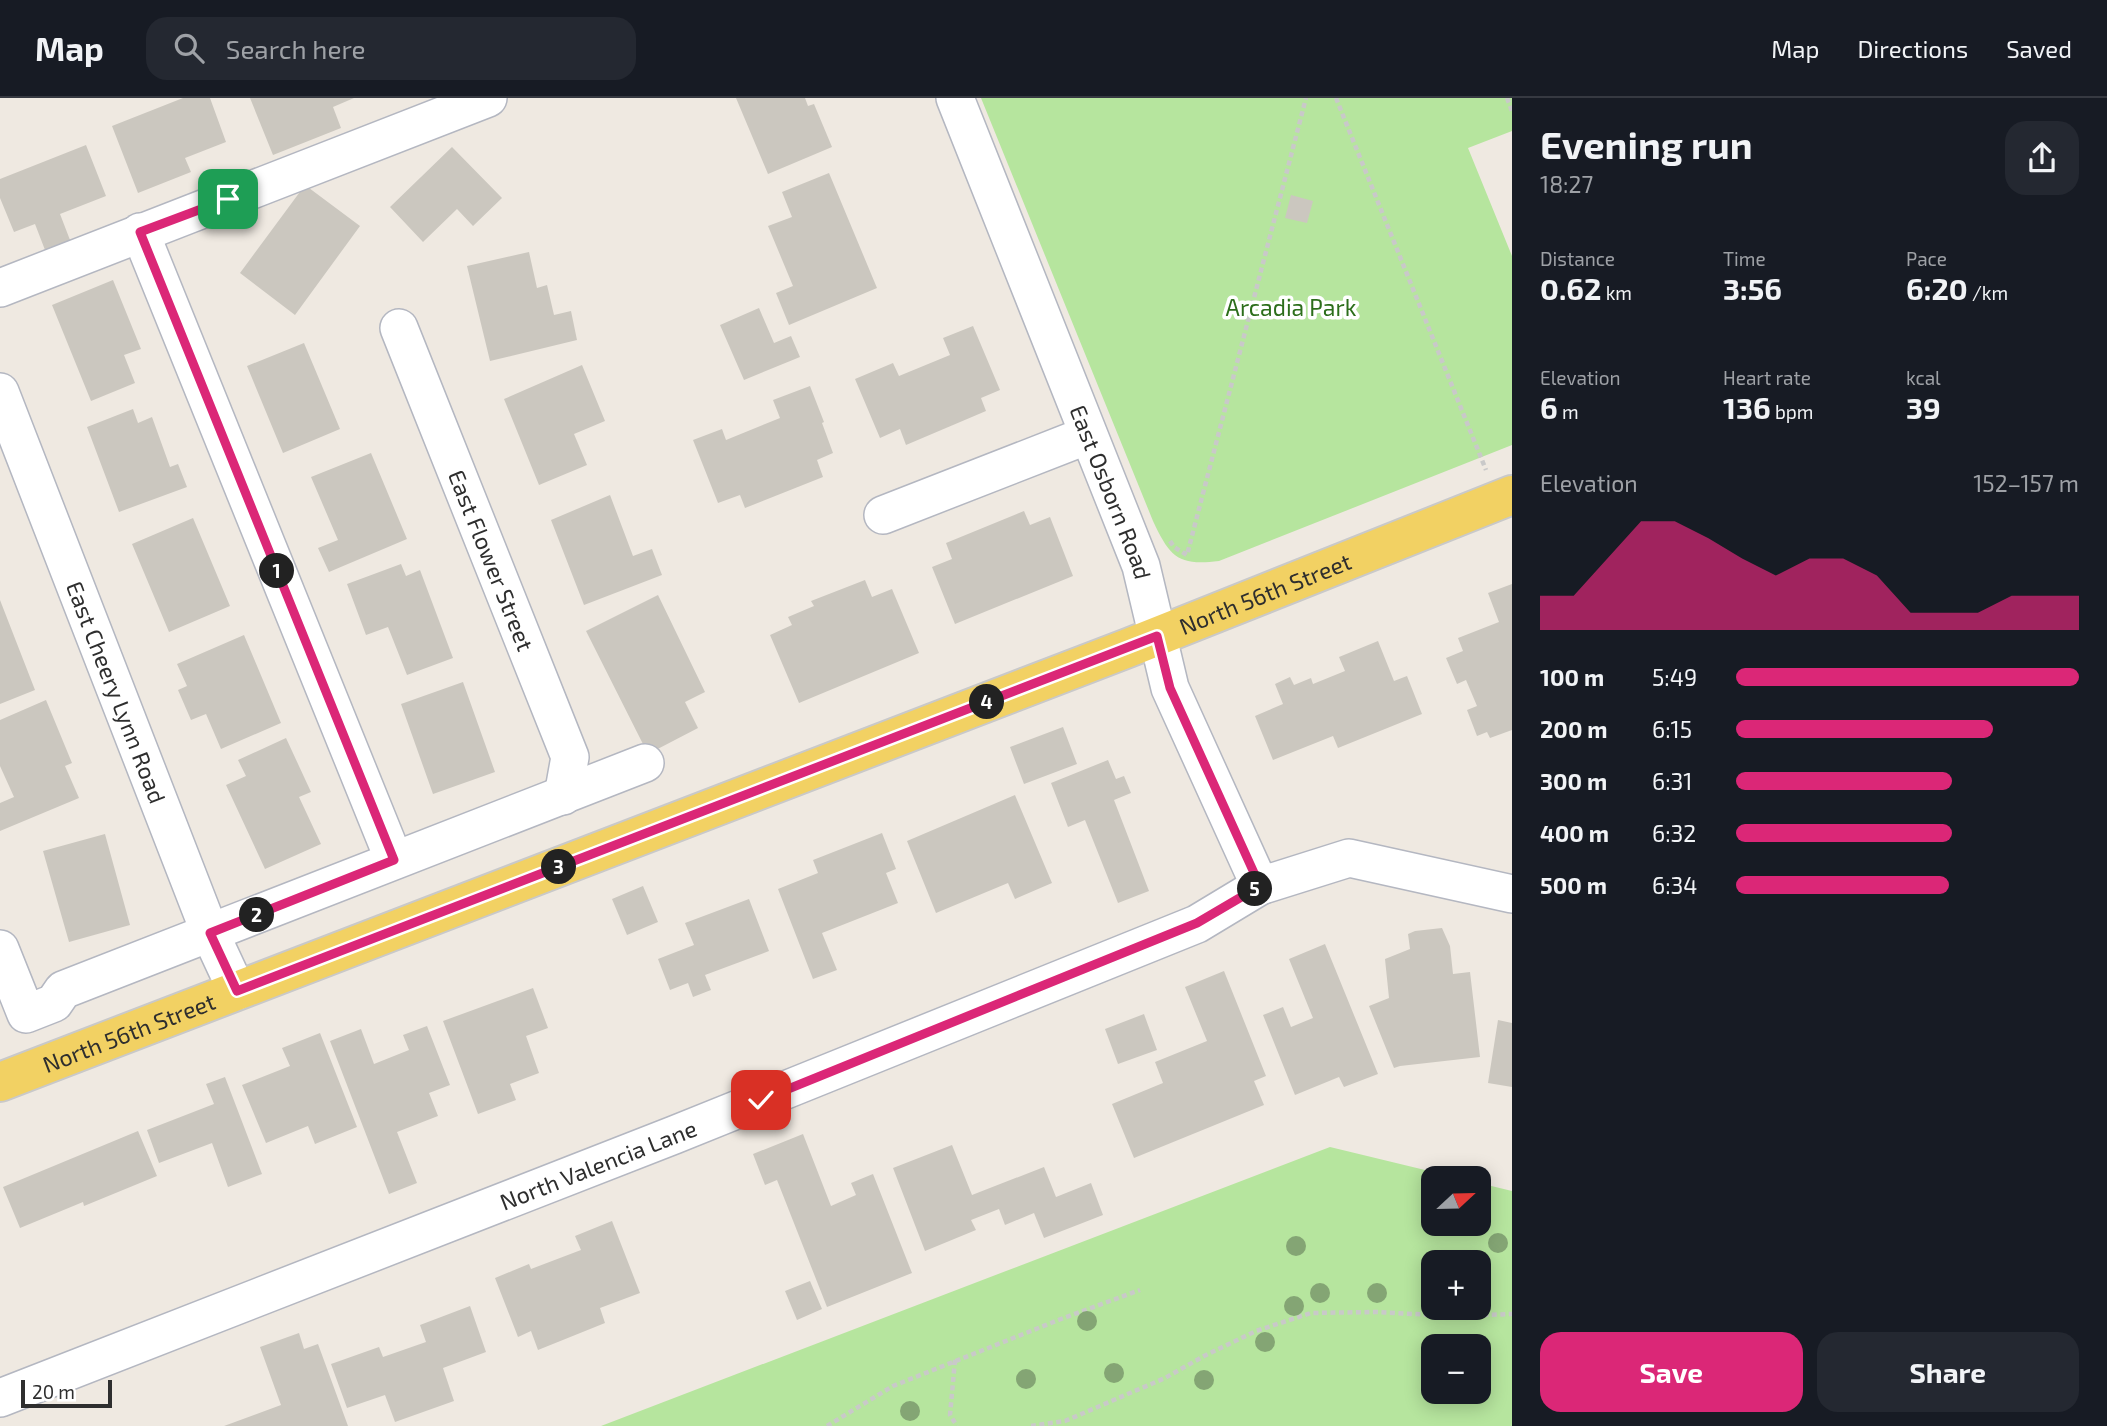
<!DOCTYPE html>
<meta charset="utf-8">
<style>
body{margin:0;font-family:"Exo 2",sans-serif;background:#242831;color:#f1f3f6;height:100vh;display:flex;flex-direction:column;font-size:26px;white-space:nowrap}
*{box-sizing:border-box;margin:0}
p{font-size:23px;color:#9ea1a6}
.icon{flex:none;width:38px;height:38px;fill:none;stroke:currentColor;stroke-width:2;stroke-linecap:round;stroke-linejoin:round}
.map{position:relative;flex:1;overflow:hidden}
.drawer{display:flex;flex-direction:column;background:#171b24;width:595px}
.drawer>*{flex:none}
.needle{width:46px;rotate:68deg}
.controls{position:absolute;left:1421px;top:1068px;display:grid;gap:14px}
.controls a{display:grid;place-items:center;width:70px;height:70px;border-radius:14px;background:#171b24;box-shadow:0 4px 18px #0003;font-size:35px}
.scale{position:absolute;left:21px;bottom:18px;width:91px;box-sizing:border-box;padding-left:7px;border:4px solid #2e2e2e;border-top:0;font-size:19px;line-height:24px;white-space:nowrap;color:#2e2e2e;-webkit-text-stroke:5px #fff;paint-order:stroke}
.pin{position:absolute;display:grid;place-items:center;width:60px;height:60px;color:#fff;margin:-30px;border-radius:14px;box-shadow:0 4px 10px #0006}
.km{position:absolute;width:35px;height:35px;margin:-18px;border-radius:50%;background:#222;color:#fff;font-size:19px;line-height:35px;text-align:center}
.round{display:grid;place-items:center;flex:none;width:74px;height:74px;border-radius:21px;background:#242831}
.head{display:flex;align-items:center;justify-content:space-between;height:119px;padding:0 28px}
h1{font-size:38px;font-weight:700;line-height:52px}
.stats{display:grid;grid-template-columns:repeat(3,1fr);gap:10px;height:119px;padding:7px 28px}
.stats div{display:grid;align-content:center}
.stats b{font-size:30px;font-weight:700}
.stats small{font-size:19px;font-weight:400}
.stats p{font-size:19px}
.chart{height:196px;padding:14px 28px}
.chart p{display:flex;justify-content:space-between}
.chart svg{width:100%;height:126px;margin-top:7px;fill:#db2777;opacity:.7}
.primary-button{display:flex;gap:14px;margin-top:auto;padding:14px 28px}
.primary-button a{flex:1;height:80px;border-radius:21px;background:#db2777;color:#fff;font-size:28px;font-weight:700;line-height:80px;text-align:center}
.primary-button a+a{background:#242831;color:#f1f3f6}
ul{padding:0 28px;list-style:none;font-size:23px}
li{display:grid;grid-template-columns:112px 84px 1fr;align-items:center;height:52px}
li i{height:18px;border-radius:9px;background:#db2777}
header{display:flex;align-items:center;gap:42px;box-sizing:border-box;height:98px;padding:0 35px;background:#171b24;border-bottom:2px solid #363941}
header strong{font-size:33px}
nav{display:flex;gap:38px;margin-inline-start:auto;font-size:24px}
.search{width:490px;height:63px;background:#242831;display:flex;align-items:center;gap:18px;box-sizing:border-box;padding:0 24px;border-radius:21px;color:#9ea1a6;font-size:26px}
main{display:flex;flex:1;min-height:0}
.map>svg:first-child{display:block}
.green{fill:#b6e59e;fill-rule:evenodd}
.building{fill:#cbc7bf}
.lines{fill:none;stroke-linecap:round;stroke-linejoin:round}
.minor-casing{stroke:#b4b7c1;stroke-width:40}
.major-casing{stroke:#c9c9c9;stroke-width:42}
.path{stroke:#c9c9c9;stroke-width:4.5;stroke-dasharray:5 3.5;stroke-linecap:butt}
.minor{stroke:#fff;stroke-width:37}
.major{stroke:#f2d163;stroke-width:38}
.tree{fill:#84a574}
.route-casing{stroke:#fff;stroke-width:14}
.route{stroke:#db2777;stroke-width:9}
.labels{text-anchor:middle;dominant-baseline:central;stroke-width:7;stroke-linejoin:round;paint-order:stroke}
.park-label{font-size:23px;fill:#2c6e1b;stroke:#fff}
.street-label{font-size:23px;fill:#2e2e2e;stroke:#fff}
</style>
<header>
<strong>Map</strong>
<div class="search"><svg class="icon" aria-label="search" viewBox="0 0 24 24"><circle cx="10" cy="10" r="6"/><path d="M15 15l6 6"/></svg>Search here</div>
<nav><a>Map</a><a>Directions</a><a>Saved</a></nav>
</header>
<main>
<div class="map">
<svg width="1512" height="1328" viewBox="0 0 1512 1328">
<rect width="100%" height="100%" fill="#efe9e1"/>
<path class="green" d="M981 0H1512V33L1468 50 1512 158V347L1219 463C1178 468 1170 459 1153 423Z
M1330 1049 1458 1080H1433V1125H1479V1085L1512 1093V1328H601ZM1433 1164H1479V1209H1433ZM1433 1248H1479V1293H1433Z"/>
<path class="building" d="M183 0H210L226 44 185 60 191 74 138 95 112 28Z
M250 0H354L333 9 341 30 273 57Z
M736 0H805L808 8 814 6 832 49 768 76Z
M86 47 106 98 60 116 70 142 45 152 35 126 14 134 0 100V81Z
M452 49 502 100 473 128 457 111 423 144 390 109Z
M829 75 877 190 789 227 776 195 793 188 768 128 792 119 782 94Z
M305 87 360 128 295 217 240 175Z
M1291 97 1313 103 1307 125 1285 120Z
M529 154 537 190 547 187 554 217 571 213 577 242 490 263 467 168Z
M113 182 141 251 124 257 135 285 91 303 52 207Z
M759 210 774 245 791 238 800 259 744 282 720 227Z
M973 228 1000 292 981 300 986 313 906 347 900 331 880 340 855 281 893 265 899 278 950 257 943 240Z
M304 245 340 331 283 355 247 268Z
M582 267 605 323 574 336 587 367 539 387 504 301Z
M810 288 824 324 822 325 833 355 817 362 823 379 745 410 740 397 718 405 693 342 722 331 726 342 780 320 773 302Z
M133 311 138 325 152 319 170 369 178 366 187 389 119 414 87 329Z
M371 355 407 441 329 474 318 450 338 442 311 379Z
M610 397 633 458 652 451 662 477 584 507 551 422Z
M1024 413 1030 427 1050 419 1073 478 955 526 932 469 952 461 946 445Z
M193 420 230 508 169 534 132 446Z
M401 466 406 478 420 472 453 560 407 577 388 529 366 537 347 486Z
M865 482 872 499 892 491 919 555 799 605 770 537 792 527 788 519 814 508 811 503Z
M1512 486V632L1490 640 1487 634 1477 638 1467 612 1477 608 1466 582 1457 586 1446 560 1463 553 1458 540 1499 524 1488 495Z
M658 497 705 594 685 604 698 630 648 656 586 533Z
M0 502 35 592 0 606Z
M244 537 281 625 221 651 206 616 191 622 178 592 187 588 177 566Z
M1378 543 1394 583 1407 578 1422 616 1338 650 1333 638 1273 662 1255 618 1283 606 1275 586 1290 579 1294 587 1311 580 1313 586 1345 573 1339 559Z
M463 584 495 674 433 696 401 606Z
M46 602 72 665 65 668 79 700 0 733V705L14 699 0 668V622Z
M1063 629 1077 666 1024 686 1010 649Z
M286 640 311 694 299 699 321 746 265 771 226 687 246 678 238 662Z
M1108 662 1116 681 1124 678 1131 695 1114 702 1149 793 1118 805 1085 722 1068 729 1051 685Z
M1015 697 1052 785 1015 801 1008 785 936 815 907 743Z
M882 735 896 771 886 775 898 805 822 835 837 872 813 881 778 791 818 775 813 762Z
M105 736 130 827 69 844 43 753Z
M643 788 658 824 627 837 612 801Z
M749 801 769 853 705 877 711 892 693 899 688 885 670 892 658 861 694 847 685 825Z
M1442 830 1450 848 1453 876 1470 874 1480 959 1400 968 1394 970 1369 908 1389 900 1385 861 1410 851 1408 836 1415 833Z
M1325 846 1378 976 1344 989 1339 979 1295 997 1263 917 1283 909 1291 929 1313 920 1289 861Z
M1224 873 1266 978 1254 983 1264 1007 1134 1060 1112 1006 1163 985 1155 964 1207 943 1185 889Z
M533 890 548 930 526 938 539 975 510 986 516 1002 478 1016 443 923Z
M1144 916 1157 952 1118 966 1105 931Z
M1498 922 1512 925V989L1488 985Z
M427 928 450 987 429 995 438 1018 397 1034 417 1085 389 1096 330 943 361 931 374 966 409 952 403 937Z
M320 935 357 1029 315 1046 308 1028 266 1045 242 987 290 968 282 950Z
M225 979 262 1076 228 1089 212 1045 159 1065 147 1032 214 1006 206 986Z
M138 1033 157 1078 84 1108 83 1104 20 1130 3 1089Z
M803 1036 831 1108 856 1097 851 1085 873 1076 912 1175 827 1209 777 1082 765 1087 753 1056Z
M952 1047 972 1097 1044 1069 1056 1099 1091 1085 1103 1117 1044 1140 1034 1115 1005 1127 999 1111 971 1122 976 1132 925 1153 893 1070Z
M612 1123 640 1195 600 1210 605 1225 538 1252 531 1233 518 1239 495 1180 529 1166 531 1171 581 1152 575 1138Z
M810 1183 822 1211 797 1222 785 1193Z
M470 1208 486 1254 443 1270 454 1303 395 1324 385 1297 347 1310 331 1266 379 1249 383 1259 426 1244 420 1227Z
M299 1235 304 1251 318 1246 348 1328H224L281 1307 260 1249Z"/>
<g class="lines">
<defs>
<g id="minor">
<path id="s1" d="M955 0 1141 468 1170 590 1260 788"/>
<path d="M140 134 394 762"/>
<path d="M0 190 488 0"/>
<path id="s2" d="M399 230 570 659 563 698"/>
<path id="s3" d="M0 294 210 835 237 893"/>
<path d="M883 417 1088 337"/>
<path d="M0 851 26 916 54 905 63 892 645 665"/>
<path id="s4" d="M0 1300 674 1037 1197 826 1260 788 1349 760 1512 796"/>
</g>
<g id="major">
<path id="s5" d="M0 984 1128 550 1512 397"/>
</g>
</defs>
<use href="#minor" class="minor-casing"/>
<use href="#major" class="major-casing"/>
<path class="path" d="M1336 0 1486 372
M1507 0 1512 13
M1170 443 1174 449 1187 457 1306 0
M955 1262 950 1317 957 1328
M827 1328 893 1288 1061 1221 1140 1192
M1031 1328 1065 1323 1165 1280 1204 1258 1256 1233 1311 1215 1376 1214 1451 1218 1512 1216"/>
<use href="#minor" class="minor"/>
<use href="#major" class="major"/>
</g>
<g class="tree">
<circle cx="1498" cy="1145" r="10"/>
<circle cx="1296" cy="1148" r="10"/>
<circle cx="1320" cy="1195" r="10"/>
<circle cx="1377" cy="1195" r="10"/>
<circle cx="1294" cy="1208" r="10"/>
<circle cx="1087" cy="1223" r="10"/>
<circle cx="1265" cy="1244" r="10"/>
<circle cx="1114" cy="1275" r="10"/>
<circle cx="1026" cy="1281" r="10"/>
<circle cx="1204" cy="1282" r="10"/>
<circle cx="910" cy="1313" r="10"/>
</g>
<g class="lines">
<defs>
<path id="route" d="M228 101 140 134 394 762 210 835 237 893 1157 538 1170 590 1260 788 1197 825 761 1002"/>
</defs>
<use href="#route" class="route-casing"/>
<use href="#route" class="route"/>
</g>
<g class="labels">
<g class="park-label">
<text x="1291" y="209">Arcadia Park</text>
</g>
<g class="street-label">
<text stroke="none"><textPath href="#s1" startOffset="424">East Osborn Road</textPath></text>
<text stroke="none"><textPath href="#s2" startOffset="250">East Flower Street</textPath></text>
<text stroke="none"><textPath href="#s5" startOffset="1356">North 56th Street</textPath></text>
<text stroke="none"><textPath href="#s3" startOffset="322">East Cheery Lynn Road</textPath></text>
<text stroke="none"><textPath href="#s5" startOffset="138">North 56th Street</textPath></text>
<text stroke="none"><textPath href="#s4" startOffset="642">North Valencia Lane</textPath></text>
</g>
</g>
</svg>
<div class="controls">
<a><svg class="needle" viewBox="-14 -14 28 28"><path d="M0-13l5 13h-10z" fill="#e53935"/><path d="M0 13l5-13h-10z" fill="#9ea1a6"/></svg></a>
<a>+</a>
<a>−</a>
</div>
<div class="scale">20 m</div>
<div class="pin" style="left:228px;top:101px;background:#1e9e55"><svg class="icon" aria-label="arrive" viewBox="0 0 24 24"><path d="M6 21V4h12l-3 4 3 4H6"/></svg></div>
<div class="pin" style="left:761px;top:1002px;background:#d93025"><svg class="icon" aria-label="check" viewBox="0 0 24 24"><path d="M5 12l5 5 9-10"/></svg></div>
<b class="km" style="left:277px;top:473px">1</b>
<b class="km" style="left:257px;top:817px">2</b>
<b class="km" style="left:559px;top:769px">3</b>
<b class="km" style="left:987px;top:604px">4</b>
<b class="km" style="left:1255px;top:791px">5</b>
</div>
<section class="drawer">
<div class="head"><div><h1>Evening run</h1><p>18:27</p></div><a class="round"><svg class="icon" aria-label="share" viewBox="0 0 24 24"><path d="M12 15V3M7 8l5-5 5 5M5 13v7h14v-7"/></svg></a></div>
<div class="stats">
<div><p>Distance</p><b>0.62<small> km</small></b></div>
<div><p>Time</p><b>3:56</b></div>
<div><p>Pace</p><b>6:20<small> /km</small></b></div>
</div>
<div class="stats">
<div><p>Elevation</p><b>6<small> m</small></b></div>
<div><p>Heart rate</p><b>136<small> bpm</small></b></div>
<div><p>kcal</p><b>39</b></div>
</div>
<div class="chart"><p><span>Elevation</span>152–157 m</p>
<svg viewBox="0 0 160 44" preserveAspectRatio="none"><path d="M0 44V32L10 32L20 19L30 6L40 6L50 12L60 19L70 25L80 19L90 19L100 25L110 38L120 38L130 38L140 32L150 32L160 32V44z"/></svg>
</div>
<ul>
<li><b>100 m</b>5:49<i style="width:100%"></i></li>
<li><b>200 m</b>6:15<i style="width:75%"></i></li>
<li><b>300 m</b>6:31<i style="width:63%"></i></li>
<li><b>400 m</b>6:32<i style="width:63%"></i></li>
<li><b>500 m</b>6:34<i style="width:62%"></i></li>
</ul>
<div class="primary-button"><a>Save</a><a>Share</a></div>
</section>
</main>
